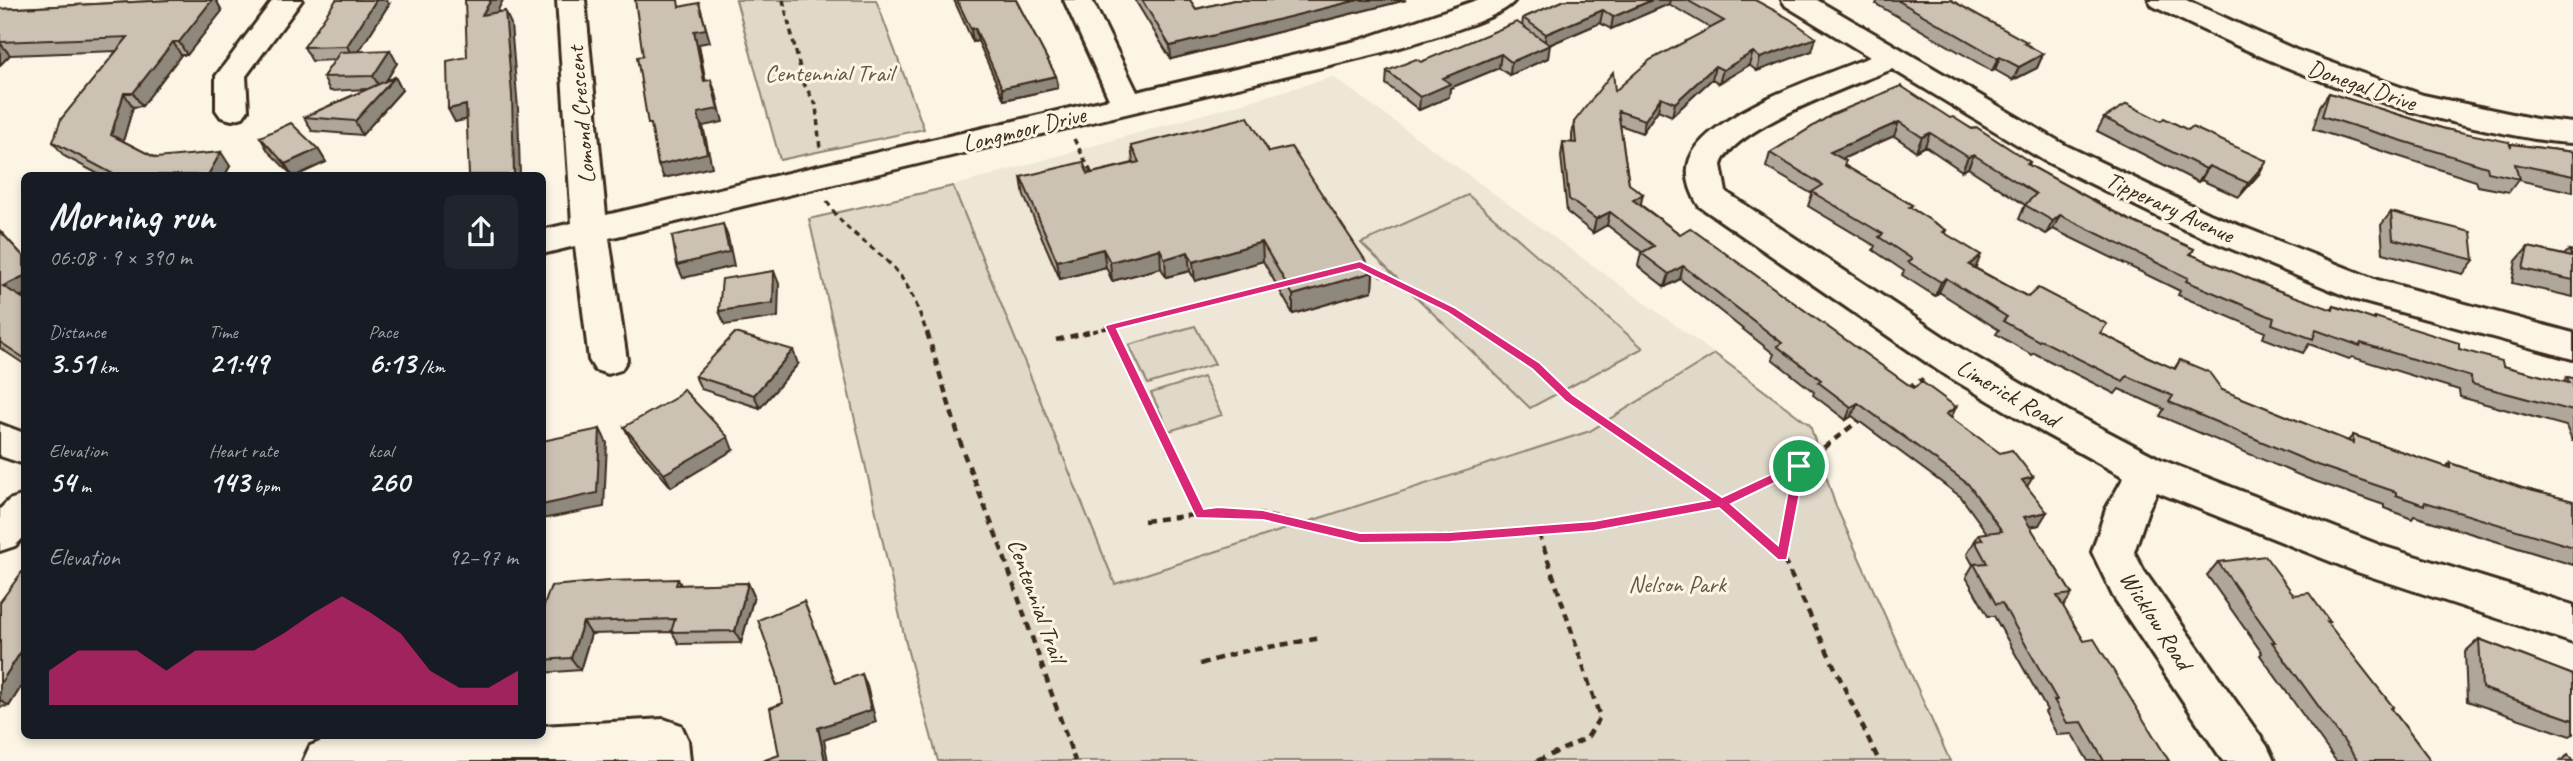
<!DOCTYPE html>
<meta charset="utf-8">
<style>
body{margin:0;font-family:Caveat,sans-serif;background:#20242c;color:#f1f3f6;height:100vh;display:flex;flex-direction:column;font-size:26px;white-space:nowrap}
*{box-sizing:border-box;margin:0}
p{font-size:23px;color:#9ea1a6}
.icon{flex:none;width:38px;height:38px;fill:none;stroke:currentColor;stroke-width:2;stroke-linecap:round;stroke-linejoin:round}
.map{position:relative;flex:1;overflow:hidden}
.details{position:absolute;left:21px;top:172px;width:525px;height:567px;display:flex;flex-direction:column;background:#171b24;border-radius:10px;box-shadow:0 4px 10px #0003}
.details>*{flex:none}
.pin{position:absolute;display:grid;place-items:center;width:60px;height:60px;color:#fff;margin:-30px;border:4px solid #fff;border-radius:50%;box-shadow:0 2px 7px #0007}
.round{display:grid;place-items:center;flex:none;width:74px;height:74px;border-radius:10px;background:#20242c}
.headline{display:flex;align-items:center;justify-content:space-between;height:119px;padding:0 28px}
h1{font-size:38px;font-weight:700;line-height:52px}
.stats{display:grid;grid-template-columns:repeat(3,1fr);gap:10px;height:119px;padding:7px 28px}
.stats div{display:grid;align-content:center}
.stats b{font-size:30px;font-weight:700}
.stats small{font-size:19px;font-weight:400}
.stats p{font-size:19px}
.chart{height:196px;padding:14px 28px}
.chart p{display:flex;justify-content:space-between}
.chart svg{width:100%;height:126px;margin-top:7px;fill:#db2777;opacity:.7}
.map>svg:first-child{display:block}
.built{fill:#eee6d6}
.green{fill:#e0d8c8;stroke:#8e8173;stroke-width:2}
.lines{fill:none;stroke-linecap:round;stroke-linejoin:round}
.minor-casing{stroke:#3b2a1e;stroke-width:6}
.path-far1{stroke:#3b2a1e;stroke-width:3.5;stroke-dasharray:6 4.5;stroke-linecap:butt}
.path{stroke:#3b2a1e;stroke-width:4.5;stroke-dasharray:8 6;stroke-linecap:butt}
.minor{fill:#fcf5e5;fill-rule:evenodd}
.wall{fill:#afa79a;stroke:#3b2a1e;stroke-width:2}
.shaded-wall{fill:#8f887d;stroke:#3b2a1e;stroke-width:2}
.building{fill:#ccc2b3;stroke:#3b2a1e;stroke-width:2}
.route{fill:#db2777;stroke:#fff;stroke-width:2;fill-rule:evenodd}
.labels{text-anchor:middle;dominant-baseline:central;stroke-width:6;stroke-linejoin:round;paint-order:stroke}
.park-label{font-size:24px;fill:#645648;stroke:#fcf5e5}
.street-label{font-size:24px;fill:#3b2a1e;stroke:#fcf5e5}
</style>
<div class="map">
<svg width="2573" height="761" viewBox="0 0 2573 761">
<rect width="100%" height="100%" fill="#fcf5e5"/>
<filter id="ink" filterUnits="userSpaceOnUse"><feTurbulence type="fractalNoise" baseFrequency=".0143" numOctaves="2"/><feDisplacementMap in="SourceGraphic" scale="14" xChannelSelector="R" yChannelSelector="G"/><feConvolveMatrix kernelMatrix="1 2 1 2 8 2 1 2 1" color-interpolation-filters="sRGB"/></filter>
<g filter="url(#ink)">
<path class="built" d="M1333 77 1715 354 1590 431 1115 585 953 186Z"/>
<path class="green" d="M736 0H876L924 129 780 160Z
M953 186 1115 584 1590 431 1715 354 1810 425 1835 504 1950 761H938L908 652 809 219Z
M1468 195 1643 348 1530 408 1361 243Z
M1195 326 1215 364 1148 384 1129 345Z
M1203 377 1222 415 1169 431 1151 393Z"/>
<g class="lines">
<defs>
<path id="minor" d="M273 0H302L246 76 248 110 243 117 232 120 221 117 216 110V76Z
M557 0H585L606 215 1109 99 1064 0H1092L1137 92 1360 40 1477 0H1515C1502 20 1407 45 1380 53L609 238 627 360 621 370 608 374 595 370 589 360 575 246 542 254V230L572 223Z
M1782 0H1817L2067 146 2205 212 2377 280 2573 333V359L2353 299 2181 228 2043 160 1892 69C1856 84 1731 128 1721 165L1726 192 1965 351 2070 412 2162 460 2382 546 2573 605V643L2357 572 2157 492 2148 510 2134 552 2144 571 2267 746 2274 761H2223L2113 596 2092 552 2106 509 2124 477 2042 432 1939 371 1699 206C1691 193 1684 175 1690 159 1707 113 1825 75 1870 57L1786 6Z
M2149 0H2186L2296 50 2423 95 2536 119 2573 123V143C2543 142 2513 135 2483 129 2366 105 2259 58 2153 6Z
M0 424 24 433V464L0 456Z
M24 495V537L15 546 0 551V509L9 500Z
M664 719 681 725 688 740 690 761H303L310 746 327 739 394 735H542V726Z"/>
</defs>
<use href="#minor" class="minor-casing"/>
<path class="path-far1" d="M783 0 804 84 816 105 820 150
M1074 139 1094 178
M827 201C845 233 868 241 892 266 910 285 919 310 927 334
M1369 269 1451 310 1487 334
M1110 327 1113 334
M1082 334 1279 285"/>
<path class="path" d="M927 332 964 454 1001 548 1075 761
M1112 332 1200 514
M1484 332 1536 366 1569 398 1721 503 1782 556 1879 761
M1056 340 1089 332
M1907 389 1923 379
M1144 521 1218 512 1263 515 1360 538 1450 537 1594 526 1721 503 1797 468 1861 419
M1782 555 1799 468
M1200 664 1240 652 1321 638
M1537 761 1587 738 1600 717 1538 530"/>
<use href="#minor" class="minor"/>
</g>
<path class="wall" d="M171 0H216L222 11 187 55H181L142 106 133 107 123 141 156 158 230 166 225 175H100L64 156 53 142 116 51 10 55 0 65V9Z
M954 0H1016L1056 76 1058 88 1004 100 978 41 973 42Z
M1135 0H1190L1196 9 1234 0H1406L1171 59Z
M1565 0H1755L1812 51 1757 71 1749 65 1719 83 1712 79 1672 116 1658 110 1642 133 1620 125 1629 184 1641 205 1680 234 1913 388 1956 407 1951 418 2027 487 2039 525 2030 527 2072 594 2063 607 2084 641 2169 761H2088L2072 734 2057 735 2045 712 2047 710 1994 616H1988L1966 577 1973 565 1967 554 1979 534 1987 533 1961 497 1852 416 1846 420 1813 395 1814 392 1772 359 1774 354 1680 279 1665 287 1638 266 1641 253 1642 252 1607 225 1593 233 1567 212 1561 156 1563 142 1572 143V135L1574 122 1615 91 1710 28 1669 4 1611 29 1600 23 1549 45 1548 58 1510 75 1499 68 1450 88 1449 97 1419 110 1386 84 1387 71 1421 62 1522 26 1523 18Z
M1878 0H1951L2043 54 2037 68 2013 80 1995 70 1992 71 1876 4Z
M389 4 359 51 397 63 386 81 395 77 402 90 362 135 312 131 304 117 367 89 330 91 323 77 335 60 312 61 304 47Z
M2329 93 2445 129 2510 146 2511 144 2573 152V192L2518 180 2509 192 2478 186 2476 181 2313 129 2320 106Z
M1833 114 1950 118 1972 129 2030 162 2029 165 2127 219 2194 249 2191 255 2274 289 2331 310 2334 306 2373 320 2375 317 2503 366 2563 382 2567 377 2573 378V441H2572L2566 426 2460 397 2459 390 2352 357 2349 359 2309 344 2303 353 2263 338 2265 332 2178 295 2180 291 2053 229 2046 234 2019 219 2025 205 1968 168 1962 171 1925 146 1916 151 1894 136 1842 159 1844 165 1912 205 1911 208 1946 230 1945 233 1975 268 2028 297 2144 355 2174 369 2180 360 2222 390 2348 441 2353 435 2446 467 2450 463 2522 488 2573 501V565L2414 516 2412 519 2384 508V505L2306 478 2160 416 2164 409 2119 389 2115 394 2034 353 2032 355 1996 334 1999 330 1939 292 1935 296 1902 275 1904 271 1873 250 1875 246 1808 206 1812 194 1766 167 1770 153Z
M2104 118 2259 174 2239 197 2201 180 2198 182 2097 131Z
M260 137 318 149 326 162 298 175H292L268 151Z
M1131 146 1269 152 1373 272 1372 291 1293 314 1263 261 1195 281 1190 271 1166 277 1161 268 1112 281 1106 267 1060 279 1024 196 1021 177 1088 174 1133 163Z
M2391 212 2474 260 2463 274 2383 253 2381 225Z
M0 231 24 257V295L21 297 24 299V364L0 348Z
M2528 247 2564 255 2569 250 2573 251V297L2512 283 2516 261Z
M798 364 760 408 701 389 695 376Z
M624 427 733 450 671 487 631 440Z
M2218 562 2294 595 2330 622 2328 624 2393 707 2392 709 2431 761H2336L2260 655 2262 653 2207 575Z
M24 572V682L9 706 0 707V602Z
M678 579 681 585 748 583 754 596 741 643 679 644 672 632 591 634 580 670 542 673V611Z
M2479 639 2573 675V734L2570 736 2467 701 2465 652Z
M2568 755 2573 761H2560Z"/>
<path class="shaded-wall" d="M212 0H216L222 11 187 55 179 42Z
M376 0H386L389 4 354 59 347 46Z
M491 0H503L489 28 482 15Z
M1358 0H1406L1171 59 1170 46Z
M1652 0H1670L1669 4 1611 29 1613 17Z
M699 3 710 42 699 44 708 95 704 81 694 31Z
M1603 10 1600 23 1544 47 1546 34Z
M505 11 511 24 518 109 520 175H514Z
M975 28 978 41 973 42 971 29Z
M1816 38 1812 51 1757 71 1760 58Z
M173 42 181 55 142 106 133 93Z
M0 43 10 55 0 65Z
M1550 45 1548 58 1510 75 1511 62Z
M390 50 397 63 381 89 373 76Z
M1753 52 1749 65 1719 83 1723 70Z
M1501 54 1499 68 1450 88 1449 97 1419 110 1420 97 1443 78Z
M2043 54 2037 68 2013 80 2019 67Z
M2000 57 1995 70 1992 71 1998 58Z
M1715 66 1712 79 1672 116 1675 103Z
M1056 76 1058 88 1004 100 1002 88Z
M395 77 402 90 362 135 355 121Z
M711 80 716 93 723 122 703 126 712 167 664 178 658 165 698 113Z
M124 93 133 107 121 148 111 135Z
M1661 97 1658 110 1642 133 1645 120Z
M466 105 473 118 455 122 448 109Z
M1899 122 1894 136 1826 166 1830 152Z
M1930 133 1925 146 1916 151 1922 137Z
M318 149 326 162 298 175H292L285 164Z
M221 152 230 166 225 175H208Z
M1974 155 1968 168 1962 171 1968 157Z
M2267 161 2259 174 2239 197 2248 183Z
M2209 166 2201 180 2198 182 2206 169Z
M1643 194 1640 208 1633 200Z
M1610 212 1607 225 1593 233 1596 219Z
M2060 215 2053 229 2046 234 2053 221Z
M723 224 728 237 734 266 683 278 677 265Z
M1262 242 1263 261 1195 281 1193 262Z
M1103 249 1106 267 1060 279 1057 261Z
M1160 249 1161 268 1112 281 1110 262Z
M1188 252 1190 271 1166 277 1165 259Z
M1981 255 1975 269 1969 265Z
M1683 266 1680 279 1665 287 1669 274Z
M774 271 779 284 778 317 725 325 719 311Z
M1373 272 1372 291 1293 314V295Z
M24 276V295L15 299 3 286Z
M1946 278 1939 292 1935 296 1941 282Z
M793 350 798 364 760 408 754 395Z
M1858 403 1852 416 1846 420 1851 407Z
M1956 407 1950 420 1946 414Z
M600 429 607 443 604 507 542 519V505Z
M728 437 733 450 671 487 664 474Z
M2033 477 2025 490 2022 480Z
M2047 512 2039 525 2016 530 2024 517Z
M748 583 754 596 741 643 735 631Z
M583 622 591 634 580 670 571 658Z
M24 647V682L9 706 0 700V684Z
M862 674 867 686 876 722 824 740 828 761H825L818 728Z"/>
<path class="building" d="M171 0H212L179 42H173L133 93H124L111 135 156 158 221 152 208 175H115L53 142 61 119 128 37 0 42V9Z
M336 0H376L347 46 304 47Z
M465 0H491L482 15 505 11 512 95 514 175H469L466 105 448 109 447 61 467 57Z
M635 0H678L679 7 699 3 706 29 694 31 704 81 711 80 718 109 698 113 707 153 658 165 651 124H648L637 57 643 56Z
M957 0H1016L1056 76 1002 88 975 28 971 29Z
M1142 0H1190L1196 9 1234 0H1358L1170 46Z
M1565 0H1652L1613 17 1603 10 1546 34 1523 18Z
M1687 0H1755L1790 19 1816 38 1760 58 1753 52 1723 70 1715 66 1675 103 1661 97 1645 120 1618 111 1629 184 1643 194 1633 200 1680 234 1690 228 1913 388 1922 382 1956 407 1946 414 2000 453 2012 450 2033 477 2022 480 2047 512 2024 517 2072 594 2057 596 2084 641 2094 639 2169 761H2104L2082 722 2067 723 2054 700H2057L2002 603 1996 604 1974 564 1987 563 1975 541 1983 540 1979 534 2002 531 1968 484 1858 403 1851 407 1818 382 1821 380 1777 346 1782 343 1683 266 1669 274 1641 253 1654 246 1610 212 1596 219 1569 199 1563 142 1576 143 1574 122 1613 72 1615 91 1650 60 1724 21Z
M1897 0H1951L2027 42 2024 43 2043 54 2019 67 2000 57 1998 58Z
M1517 22 1550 45 1511 62 1501 54 1443 78 1450 84 1420 97 1387 71 1416 59 1421 62Z
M390 50 373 76 323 77 340 52Z
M395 77 355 121 304 117Z
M1901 86 1950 118 1953 117 1972 129 1976 127 2030 162 2027 164 2127 219 2194 249 2190 254 2274 289 2333 310 2334 306 2375 320V317L2459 343V349L2502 361 2503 366 2569 383 2567 377 2573 378V411L2472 384 2471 377 2361 343 2360 346 2316 330 2313 339 2272 324 2274 318 2186 281 2188 278 2060 215 2053 221 2025 205 2036 194 1974 155 1968 157 1930 133 1922 137 1899 122 1830 152 1846 161 1844 165 1912 205 1909 207 1946 230 1943 232 1981 255 1969 265 2028 297 2038 288 2107 324 2100 333 2144 355 2175 369 2180 360 2209 372 2222 390 2353 443V435L2450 468V463L2522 488 2573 501V547L2425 502 2424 505 2396 495V492L2317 465 2169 402 2173 396 2127 376 2123 381 2041 340 2039 341 2003 321 2007 317 1946 278 1941 282 1908 262 1912 259 1879 237 1883 234 1812 192 1823 185 1770 153 1833 114Z
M2329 93 2445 129 2509 142 2511 148V144L2573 152V176L2515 164 2519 179 2488 172 2487 167 2322 116Z
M2127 104 2161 121 2164 118 2188 130 2192 127 2267 161 2248 183 2209 166 2206 169 2104 118Z
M1248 117 1269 152 1291 147 1373 272 1293 295 1262 242 1193 262 1188 252 1165 259 1160 249 1110 262 1103 249 1057 261 1021 177 1083 162 1088 174 1139 162 1131 146Z
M291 123 318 149 285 164 260 137Z
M2391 212 2471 232 2474 260 2393 239Z
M723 224 729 252 677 265 672 236Z
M0 231 24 257V276L3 286 24 299V358L0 342Z
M2528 247 2572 257 2569 250 2573 251V280L2523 269Z
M774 271 773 303 719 311 722 279Z
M735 333 793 350 754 395 695 376Z
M683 389 728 437 664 474 624 427 675 398Z
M600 429 597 493 542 505V441Z
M2265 556 2294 595 2309 593 2330 622H2327L2393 707 2391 708 2431 761H2358L2272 642H2275L2218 562Z
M22 572H24V647L0 684V602Z
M678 579 676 585 748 583 735 631 671 632 675 619 583 622 571 658 542 660V611L551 586 609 581Z
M804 601 836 683 862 674 871 710 818 728 825 761H762L779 755 770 708 783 703 777 673 758 620Z
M2479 639 2573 675V720L2482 688Z"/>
</g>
<path class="route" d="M1360 261 1454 307 1540 363 1573 395 1722 497 1795 463H1803L1805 466 1787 560H1778L1719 508 1594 531 1450 542 1360 543 1263 520 1196 518 1105 327 1106 325ZM1359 269 1447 312 1505 351 1532 369 1565 401 1709 500 1594 521 1450 532 1360 533 1263 510 1218 507 1204 509 1117 329ZM1791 475 1778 545 1731 504Z"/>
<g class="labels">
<g class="park-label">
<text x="829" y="73">Centennial Trail</text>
<text x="1677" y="584">Nelson Park</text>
</g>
<g class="street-label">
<text transform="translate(2362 85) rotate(19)">Donegal Drive</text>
<text transform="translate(581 115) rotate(-95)">Lomond Crescent</text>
<text transform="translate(1024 129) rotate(-14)">Longmoor Drive</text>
<text transform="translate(2170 207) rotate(25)">Tipperary Avenue</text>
<text transform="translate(2008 393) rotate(30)">Limerick Road</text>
<text transform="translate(1037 600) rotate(70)">Centennial Trail</text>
<text transform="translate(2156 620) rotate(57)">Wicklow Road</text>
</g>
</g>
</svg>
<div class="pin" style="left:1799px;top:466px;background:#1e9e55"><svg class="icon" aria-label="arrive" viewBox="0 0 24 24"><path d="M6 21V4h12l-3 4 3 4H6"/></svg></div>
<section class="details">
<div class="headline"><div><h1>Morning run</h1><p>06:08 · 9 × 390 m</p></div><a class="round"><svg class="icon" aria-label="share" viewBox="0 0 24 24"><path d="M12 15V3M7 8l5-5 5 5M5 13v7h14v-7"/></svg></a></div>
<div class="stats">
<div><p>Distance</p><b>3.51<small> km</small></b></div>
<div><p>Time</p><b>21:49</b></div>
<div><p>Pace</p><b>6:13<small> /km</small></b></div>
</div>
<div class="stats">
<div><p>Elevation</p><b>54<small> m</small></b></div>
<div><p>Heart rate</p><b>143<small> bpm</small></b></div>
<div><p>kcal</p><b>260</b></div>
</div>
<div class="chart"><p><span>Elevation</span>92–97 m</p>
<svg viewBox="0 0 160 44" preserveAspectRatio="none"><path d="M0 44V32L10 25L20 25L30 25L40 32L50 25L60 25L70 25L80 19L90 12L100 6L110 12L120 19L130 32L140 38L150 38L160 32V44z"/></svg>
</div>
</section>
</div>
